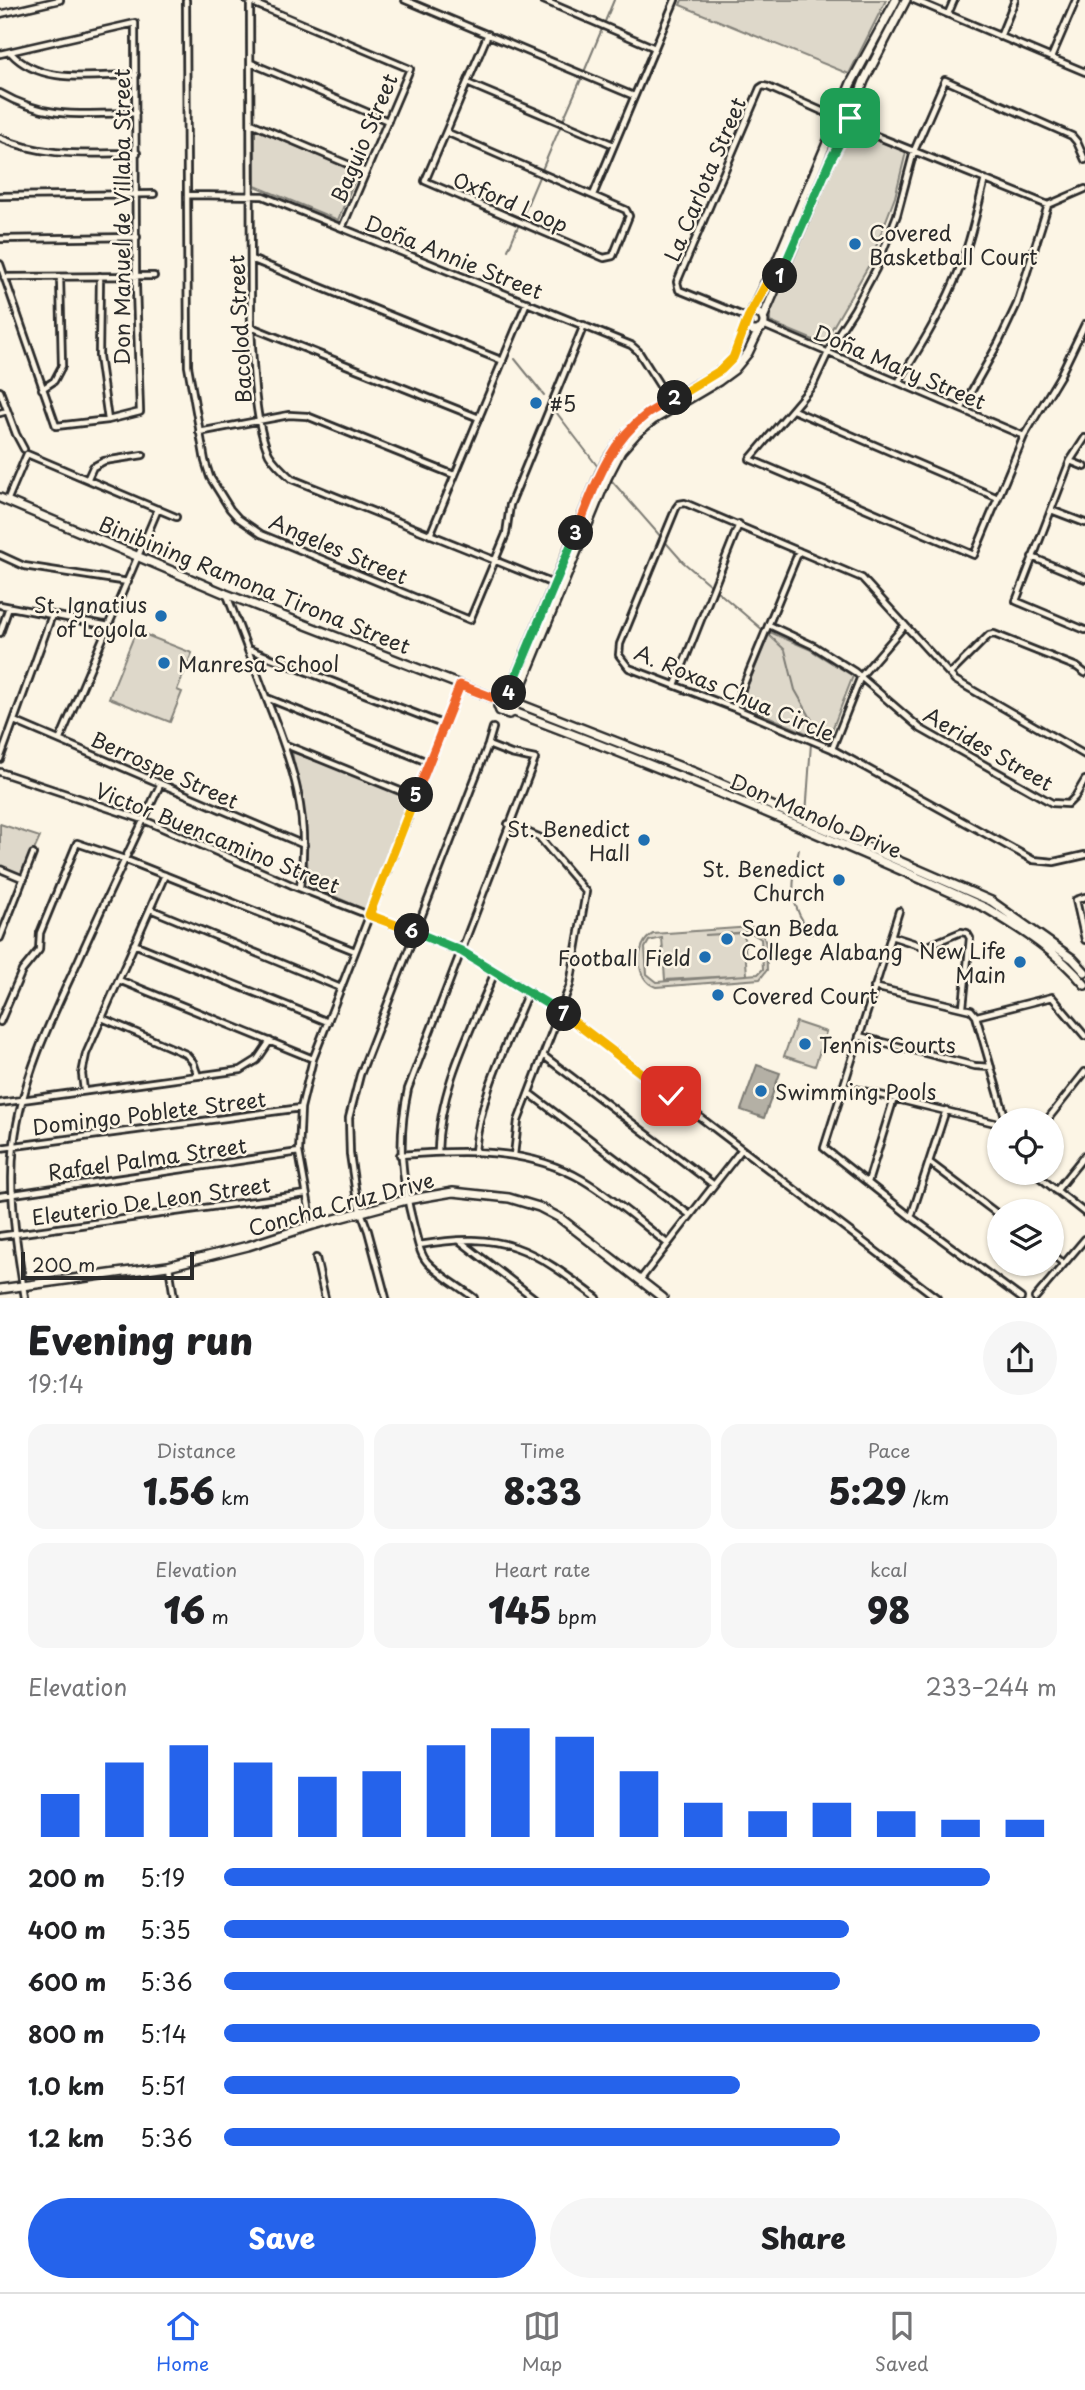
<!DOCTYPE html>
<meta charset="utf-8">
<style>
body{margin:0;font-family:"Playpen Sans",sans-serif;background:#f6f6f6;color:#202124;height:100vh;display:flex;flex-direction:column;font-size:26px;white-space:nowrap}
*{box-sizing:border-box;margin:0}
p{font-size:23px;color:#757577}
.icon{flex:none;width:38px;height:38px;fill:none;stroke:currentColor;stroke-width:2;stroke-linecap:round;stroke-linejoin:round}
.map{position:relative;height:1298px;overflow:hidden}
.details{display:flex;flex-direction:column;background:#fff;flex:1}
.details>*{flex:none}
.controls{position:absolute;left:987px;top:1108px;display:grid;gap:14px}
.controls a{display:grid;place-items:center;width:77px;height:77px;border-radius:50%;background:#fff;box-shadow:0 2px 5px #0004;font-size:35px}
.scale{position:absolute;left:21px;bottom:18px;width:173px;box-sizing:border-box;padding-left:7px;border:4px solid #2b2b2b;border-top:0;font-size:19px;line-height:24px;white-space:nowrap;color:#2b2b2b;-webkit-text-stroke:5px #fcf5e5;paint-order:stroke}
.pin{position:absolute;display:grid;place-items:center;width:60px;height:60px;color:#fff;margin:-30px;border-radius:14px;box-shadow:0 4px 10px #0006}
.km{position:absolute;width:35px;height:35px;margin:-18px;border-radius:50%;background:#222;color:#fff;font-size:19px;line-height:35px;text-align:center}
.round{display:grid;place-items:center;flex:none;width:74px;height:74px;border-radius:37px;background:#f6f6f6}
.headline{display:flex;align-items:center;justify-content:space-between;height:119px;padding:0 28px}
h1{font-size:38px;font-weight:800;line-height:52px}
.figures{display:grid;grid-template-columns:repeat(3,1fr);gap:10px;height:119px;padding:7px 28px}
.figures div{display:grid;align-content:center;border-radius:18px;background:#f6f6f6;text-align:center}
.figures b{font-size:35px;font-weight:800}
.figures small{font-size:19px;font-weight:400}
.figures p{font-size:19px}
.chart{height:196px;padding:14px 28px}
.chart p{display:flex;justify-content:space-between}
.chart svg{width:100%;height:126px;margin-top:7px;stroke:#2563eb;stroke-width:6}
.button{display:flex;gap:14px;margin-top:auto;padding:14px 28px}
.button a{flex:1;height:80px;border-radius:42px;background:#2563eb;color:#fff;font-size:28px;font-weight:800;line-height:80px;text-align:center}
.button a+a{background:#f6f6f6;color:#202124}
ul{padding:0 28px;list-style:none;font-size:23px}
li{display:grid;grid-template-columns:112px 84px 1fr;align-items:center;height:52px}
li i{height:18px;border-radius:9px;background:#2563eb}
.dock{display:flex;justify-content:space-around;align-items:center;height:98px;border-top:2px solid #e0e0e0;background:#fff;font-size:19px;color:#757577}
.dock a{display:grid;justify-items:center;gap:4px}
.dock .selected{color:#2563eb}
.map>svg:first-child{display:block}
.green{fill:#ded8ca;stroke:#84827a;stroke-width:2;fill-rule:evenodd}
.water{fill:#b4b0a5;stroke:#7d7b74;stroke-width:2}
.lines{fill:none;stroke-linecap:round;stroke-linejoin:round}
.stream{stroke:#7d7b74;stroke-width:2}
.street-casing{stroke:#2b2b2b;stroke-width:10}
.secondary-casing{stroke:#2b2b2b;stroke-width:12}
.street{stroke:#fcf5e5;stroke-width:4.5}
.secondary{stroke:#fcf5e5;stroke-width:7}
.split-1-casing{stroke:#fff;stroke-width:14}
.split-2-casing{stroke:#fff;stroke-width:14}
.split-3-casing{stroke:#fff;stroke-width:14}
.split-4-casing{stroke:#fff;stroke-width:14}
.split-5-casing{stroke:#fff;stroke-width:14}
.split-6-casing{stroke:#fff;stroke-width:14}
.split-7-casing{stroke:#fff;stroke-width:14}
.split-8-casing{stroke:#fff;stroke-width:14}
.split-1{stroke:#22a559;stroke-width:9}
.split-2{stroke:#f5b400;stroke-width:9}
.split-3{stroke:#f0652b;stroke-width:9}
.split-4{stroke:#22a559;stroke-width:9}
.split-5{stroke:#f0652b;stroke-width:9}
.split-6{stroke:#f5b400;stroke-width:9}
.split-7{stroke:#22a559;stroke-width:9}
.split-8{stroke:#f5b400;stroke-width:9}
.poi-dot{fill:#1f6fb2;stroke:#fcf5e5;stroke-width:2.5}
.labels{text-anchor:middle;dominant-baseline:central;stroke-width:5;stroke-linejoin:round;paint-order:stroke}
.street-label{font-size:21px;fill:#2b2b2b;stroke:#fcf5e5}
.poi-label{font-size:21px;fill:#2b2b2b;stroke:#fcf5e5;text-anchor:start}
</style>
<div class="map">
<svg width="1085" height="1298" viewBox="0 0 1085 1298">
<rect width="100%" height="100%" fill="#fcf5e5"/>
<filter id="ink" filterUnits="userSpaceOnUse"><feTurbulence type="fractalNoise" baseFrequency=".0143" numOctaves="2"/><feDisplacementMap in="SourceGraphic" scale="14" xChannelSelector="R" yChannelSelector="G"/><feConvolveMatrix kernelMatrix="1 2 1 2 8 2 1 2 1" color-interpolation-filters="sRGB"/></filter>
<g filter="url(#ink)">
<path class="green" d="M682 0H886L849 74 680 5Z
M851 124 907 148 895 197 869 265 823 344 770 322V309L843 130Z
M255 129 358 172 338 220 255 186Z
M136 631 192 653 177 690 182 692 170 722 109 698Z
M770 632 809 649 853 676 828 740 806 733 740 704Z
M292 752 414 797 367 911 309 885 303 811Z
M0 824 40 837 22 877 0 868Z
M752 927C770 933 766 954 767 970L760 979 656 987C635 981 634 944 653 934ZM750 932 761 939 763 969 758 974 657 982 647 974 645 948 649 941 662 938 665 980 747 975 744 933 705 935Z
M796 1022 826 1032 815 1066 784 1056Z"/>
<path class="water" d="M757 1065 780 1073 764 1118 741 1110Z"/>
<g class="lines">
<path class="stream" d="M604 24 614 0
M584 72 602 29
M563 120 582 77
M508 250 561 125
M515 359 544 395
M553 408 598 467
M611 480 683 562 764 631
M768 634 785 650 795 690 812 720V738
M806 815 811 743
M799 849C792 886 787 903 812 934"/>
<defs>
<path id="street" d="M186 0 188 366 205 461 210 477 230 509 238 518 261 534 470 620 506 534 510 505 584 325
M246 0 410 69 342 228
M405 0 634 96
M543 0 655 48
M914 0 1085 72
M250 2 251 327C253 363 254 422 269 454 275 464 283 471 292 479L561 587
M0 14 60 0
M948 14 954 0
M1000 37 1015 0
M11 53C41 86 95 75 136 75
M0 54 135 23 136 286 140 412 108 420 56 426 0 264
M1051 58 1076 0
M251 63 388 121
M467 83 614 145
M0 93C47 120 84 114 136 113
M251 123 366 172
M849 125 1048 205 1085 189
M446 132 626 210 629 216 613 256 604 258 425 181 488 34
M0 138C45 158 89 153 137 153
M1085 160 1077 142 1072 136 945 80 914 151 897 215 876 269 854 310 833 342 813 385 750 459 974 555 1024 436 1060 376 1085 324
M188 195 263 196 631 345 638 351 674 408
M593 195 675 0
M0 196 154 194
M0 239 137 237
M251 259 503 361
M100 276 99 356 108 420
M4 277 154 276
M748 318 679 290 677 282 760 88 763 86 768 87 835 117
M763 325 1024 436
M251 327 479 418
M899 381C919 349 939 317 954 282 969 249 976 214 985 179
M42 389 54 381 62 366 60 277
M0 391 16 434 24 449
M962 408 999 342 1017 304 1048 205
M793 410 998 498
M0 413 7 411
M199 432 289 415 307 416 454 475
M1085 438 1070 461 1016 601 1085 630
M1070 461 1085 467
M88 478 93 467 104 461 143 455
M7 501 27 454 176 517
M1051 510 1085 523
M430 535 527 302
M0 555 24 566 128 582
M1032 557 1085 579
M227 595C240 630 254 665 267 700 293 765 311 816 300 887
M0 605 109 626
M769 625 814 646 855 672 921 729 1052 803 1068 804 1075 797 1085 780
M0 633 9 607
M248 649 445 725
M950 674 989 635 994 634 1077 667 1085 673
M675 685 739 524
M267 698 430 763
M734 708 799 551
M14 721 304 845
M60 739 158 509
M286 745 415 797
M832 749 861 676 905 625
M1085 755 955 680 862 578 685 503 679 504 676 508 620 644 619 655 629 668 734 708 832 749 1033 860 1054 862 1085 855
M0 759 52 615
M0 772 144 820 294 886 461 951 562 1012 937 1298
M508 824 539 837 586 892 570 985 518 1121 514 1155
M0 869 24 879
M1085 897 1076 900 1085 940
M150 909 341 988
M899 911 824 1148 911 1217 1021 1298
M891 936 925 947 961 932 967 933 970 938 963 1007
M0 938 33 854
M134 944 328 1022
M119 980 313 1059
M874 987 971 1010 976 1016 1006 1120
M977 1016 1052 997 1085 1036
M102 1018 186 1054 193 1062 198 1076
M0 1022 22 971 39 950 40 933 77 843 124 859 355 951
M859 1036 975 1066 991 1067
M544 1056 714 1185
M843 1086 999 1124
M84 1091 82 1074 86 1054 165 875
M529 1093 690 1215
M0 1103 241 1070 257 1060 270 1041
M1047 1120 1085 1072
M0 1148 301 1108
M475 1151C480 1095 507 1044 528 992
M438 1152C439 1088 471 1030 495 972
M400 1155C462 1150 527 1147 583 1180 613 1198 640 1222 668 1244
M929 1162 999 1215
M1033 1172 1085 1213
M868 1182 894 1098
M1056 1191 1085 1155
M0 1196 299 1152
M911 1217 946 1110
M312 1224 299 1152 301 1108 313 1059 460 685
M0 1236 306 1194
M460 1241 534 1298
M419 1245C504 1230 531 1248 597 1298
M1052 1254 1063 1263
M316 1258 325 1298
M169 1266 174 1298
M640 1280 742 1149
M25 1298C17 1249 8 1194 14 1144 22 1078 51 1019 79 959 105 900 133 843 160 785
M386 1298 368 1231 357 1201 350 1154 349 1118 360 1075 488 745 493 728
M474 1298C459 1286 440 1276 427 1262 419 1253 417 1238 414 1227 401 1177 397 1140 408 1089L535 759 511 754 488 745
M1035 1298 1085 1239"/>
<path id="secondary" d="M834 121a8 8 0 1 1 16 0a8 8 0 1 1-16 0Z
M838 114 851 83 896 0
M850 119 864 81 906 0
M746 322a9 9 0 1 1 18 0a9 9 0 1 1-18 0Z
M751 314 765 283 770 277 835 124
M763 318 830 161 847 127
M0 498 226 594 499 700
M508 695 600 473C622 427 652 411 694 386 705 380 717 374 727 366L733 358 747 324
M516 699 607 478 621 451 637 433 653 420 719 381 734 370 748 353 759 330
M517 703 514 712 509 714 500 711 498 706 501 697C508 693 514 695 517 703L694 772 991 901 1073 959 1085 972
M514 712C674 772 831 838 986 908 1021 929 1059 953 1085 985
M0 1289 168 1266 248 1246 313 1225 406 1200 453 1192 509 1198 539 1207 560 1218 663 1298"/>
</defs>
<use href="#street" class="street-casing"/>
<use href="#secondary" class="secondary-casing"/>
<use href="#street" class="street"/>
<use href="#secondary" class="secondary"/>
</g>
</g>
<g class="lines" filter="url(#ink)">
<defs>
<path id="split-1" d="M780 276 830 161 849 125 850 118"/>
<path id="split-2" d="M675 398 721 370 733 358 748 318 770 277 778 281 780 276"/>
<path id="split-3" d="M576 533C594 489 607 444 647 414 656 408 666 403 675 398"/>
<path id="split-4" d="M509 693 576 533"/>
<path id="split-5" d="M416 795 460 685 499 700 509 693"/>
<path id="split-6" d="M412 931 369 915 416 795"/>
<path id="split-7" d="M412 931 461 951 564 1014"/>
<path id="split-8" d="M564 1014 671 1096"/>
</defs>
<use href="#split-1" class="split-1-casing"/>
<use href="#split-2" class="split-2-casing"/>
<use href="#split-3" class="split-3-casing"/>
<use href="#split-4" class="split-4-casing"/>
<use href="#split-5" class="split-5-casing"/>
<use href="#split-6" class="split-6-casing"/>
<use href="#split-7" class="split-7-casing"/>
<use href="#split-8" class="split-8-casing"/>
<use href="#split-1" class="split-1"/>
<use href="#split-2" class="split-2"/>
<use href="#split-3" class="split-3"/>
<use href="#split-4" class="split-4"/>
<use href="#split-5" class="split-5"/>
<use href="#split-6" class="split-6"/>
<use href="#split-7" class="split-7"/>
<use href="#split-8" class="split-8"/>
</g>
<g class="poi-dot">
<circle cx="855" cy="244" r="7"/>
<circle cx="536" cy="403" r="7"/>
<circle cx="161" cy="616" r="7"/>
<circle cx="164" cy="663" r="7"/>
<circle cx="644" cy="840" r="7"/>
<circle cx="839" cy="880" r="7"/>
<circle cx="727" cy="939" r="7"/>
<circle cx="705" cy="957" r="7"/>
<circle cx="1020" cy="962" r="7"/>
<circle cx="718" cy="995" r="7"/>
<circle cx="805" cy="1044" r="7"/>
<circle cx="761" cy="1091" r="7"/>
</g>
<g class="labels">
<g class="street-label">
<text transform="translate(363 138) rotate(-67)">Baguio Street</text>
<text transform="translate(704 179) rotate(-67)">La Carlota Street</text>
<text transform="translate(511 201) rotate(23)">Oxford Loop</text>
<text transform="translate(121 217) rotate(-90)">Don Manuel de Villaba Street</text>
<text transform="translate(454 256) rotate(22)">Doña Annie Street</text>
<text transform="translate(239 329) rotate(-93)">Bacolod Street</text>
<text transform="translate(900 366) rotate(23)">Doña Mary Street</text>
<text transform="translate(339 548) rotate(23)">Angeles Street</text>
<text transform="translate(255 584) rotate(22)">Binibining Ramona Tirona Street</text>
<text transform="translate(735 692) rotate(23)">A. Roxas Chua Circle</text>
<text transform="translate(989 748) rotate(30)">Aerides Street</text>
<text transform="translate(165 769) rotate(24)">Berrospe Street</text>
<text transform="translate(816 815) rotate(23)">Don Manolo Drive</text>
<text transform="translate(218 837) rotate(22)">Victor Buencamino Street</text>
<text transform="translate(149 1112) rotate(-7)">Domingo Poblete Street</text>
<text transform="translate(147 1158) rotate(-8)">Rafael Palma Street</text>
<text transform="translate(151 1200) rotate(-8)">Eleuterio De Leon Street</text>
<text transform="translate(341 1203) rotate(-15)">Concha Cruz Drive</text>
</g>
<g class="poi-label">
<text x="869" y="232">Covered<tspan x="869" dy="24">Basketball Court</tspan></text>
<text x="550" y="403">#5</text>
<text x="147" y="604" text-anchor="end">St. Ignatius<tspan x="147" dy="24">of Loyola</tspan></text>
<text x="178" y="663">Manresa School</text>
<text x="630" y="828" text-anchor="end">St. Benedict<tspan x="630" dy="24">Hall</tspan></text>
<text x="825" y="868" text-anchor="end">St. Benedict<tspan x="825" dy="24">Church</tspan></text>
<text x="741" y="927">San Beda<tspan x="741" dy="24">College Alabang</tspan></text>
<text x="1006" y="950" text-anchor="end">New Life<tspan x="1006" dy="24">Main</tspan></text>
<text x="691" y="957" text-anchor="end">Football Field</text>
<text x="732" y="995">Covered Court</text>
<text x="819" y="1044">Tennis Courts</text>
<text x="775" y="1091">Swimming Pools</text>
</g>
</g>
</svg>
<div class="controls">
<a><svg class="icon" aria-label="locate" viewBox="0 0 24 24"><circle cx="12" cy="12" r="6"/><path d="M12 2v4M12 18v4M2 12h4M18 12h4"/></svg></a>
<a><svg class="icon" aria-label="layers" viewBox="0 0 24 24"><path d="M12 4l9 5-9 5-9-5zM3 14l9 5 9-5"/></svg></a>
</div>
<div class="scale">200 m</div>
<div class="pin" style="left:850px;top:118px;background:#1e9e55"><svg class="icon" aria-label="arrive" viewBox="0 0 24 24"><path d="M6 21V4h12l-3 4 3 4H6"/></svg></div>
<div class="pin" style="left:671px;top:1096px;background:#d93025"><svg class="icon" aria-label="check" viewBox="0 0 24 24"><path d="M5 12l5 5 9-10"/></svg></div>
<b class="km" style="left:780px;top:276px">1</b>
<b class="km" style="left:675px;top:398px">2</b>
<b class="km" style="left:576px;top:533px">3</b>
<b class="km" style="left:509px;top:693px">4</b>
<b class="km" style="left:416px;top:795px">5</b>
<b class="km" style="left:412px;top:931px">6</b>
<b class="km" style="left:564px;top:1014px">7</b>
</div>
<section class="details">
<div class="headline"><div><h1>Evening run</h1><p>19:14</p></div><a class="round"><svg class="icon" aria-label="share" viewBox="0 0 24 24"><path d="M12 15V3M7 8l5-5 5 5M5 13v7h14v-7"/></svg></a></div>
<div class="figures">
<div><p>Distance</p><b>1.56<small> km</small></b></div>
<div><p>Time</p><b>8:33</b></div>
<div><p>Pace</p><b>5:29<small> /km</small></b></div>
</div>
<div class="figures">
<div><p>Elevation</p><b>16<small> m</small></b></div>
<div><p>Heart rate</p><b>145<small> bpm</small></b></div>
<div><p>kcal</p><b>98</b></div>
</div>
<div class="chart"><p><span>Elevation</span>233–244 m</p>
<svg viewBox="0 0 160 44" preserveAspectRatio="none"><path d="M5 44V29M15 44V18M25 44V12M35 44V18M45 44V23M55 44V21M65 44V12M75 44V6M85 44V9M95 44V21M105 44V32M115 44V35M125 44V32M135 44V35M145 44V38M155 44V38"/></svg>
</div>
<ul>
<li><b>200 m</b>5:19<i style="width:92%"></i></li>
<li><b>400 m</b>5:35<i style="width:75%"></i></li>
<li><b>600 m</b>5:36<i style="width:74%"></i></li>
<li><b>800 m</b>5:14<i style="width:98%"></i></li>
<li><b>1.0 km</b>5:51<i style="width:62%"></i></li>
<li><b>1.2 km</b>5:36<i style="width:74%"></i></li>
</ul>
<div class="button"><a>Save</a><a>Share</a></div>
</section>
<nav class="dock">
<a class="selected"><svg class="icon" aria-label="home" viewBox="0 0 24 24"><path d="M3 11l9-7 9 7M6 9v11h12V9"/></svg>Home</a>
<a><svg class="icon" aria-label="map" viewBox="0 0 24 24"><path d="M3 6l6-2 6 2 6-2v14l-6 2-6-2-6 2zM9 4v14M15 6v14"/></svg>Map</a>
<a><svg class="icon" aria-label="saved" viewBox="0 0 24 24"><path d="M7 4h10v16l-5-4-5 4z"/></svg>Saved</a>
</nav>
